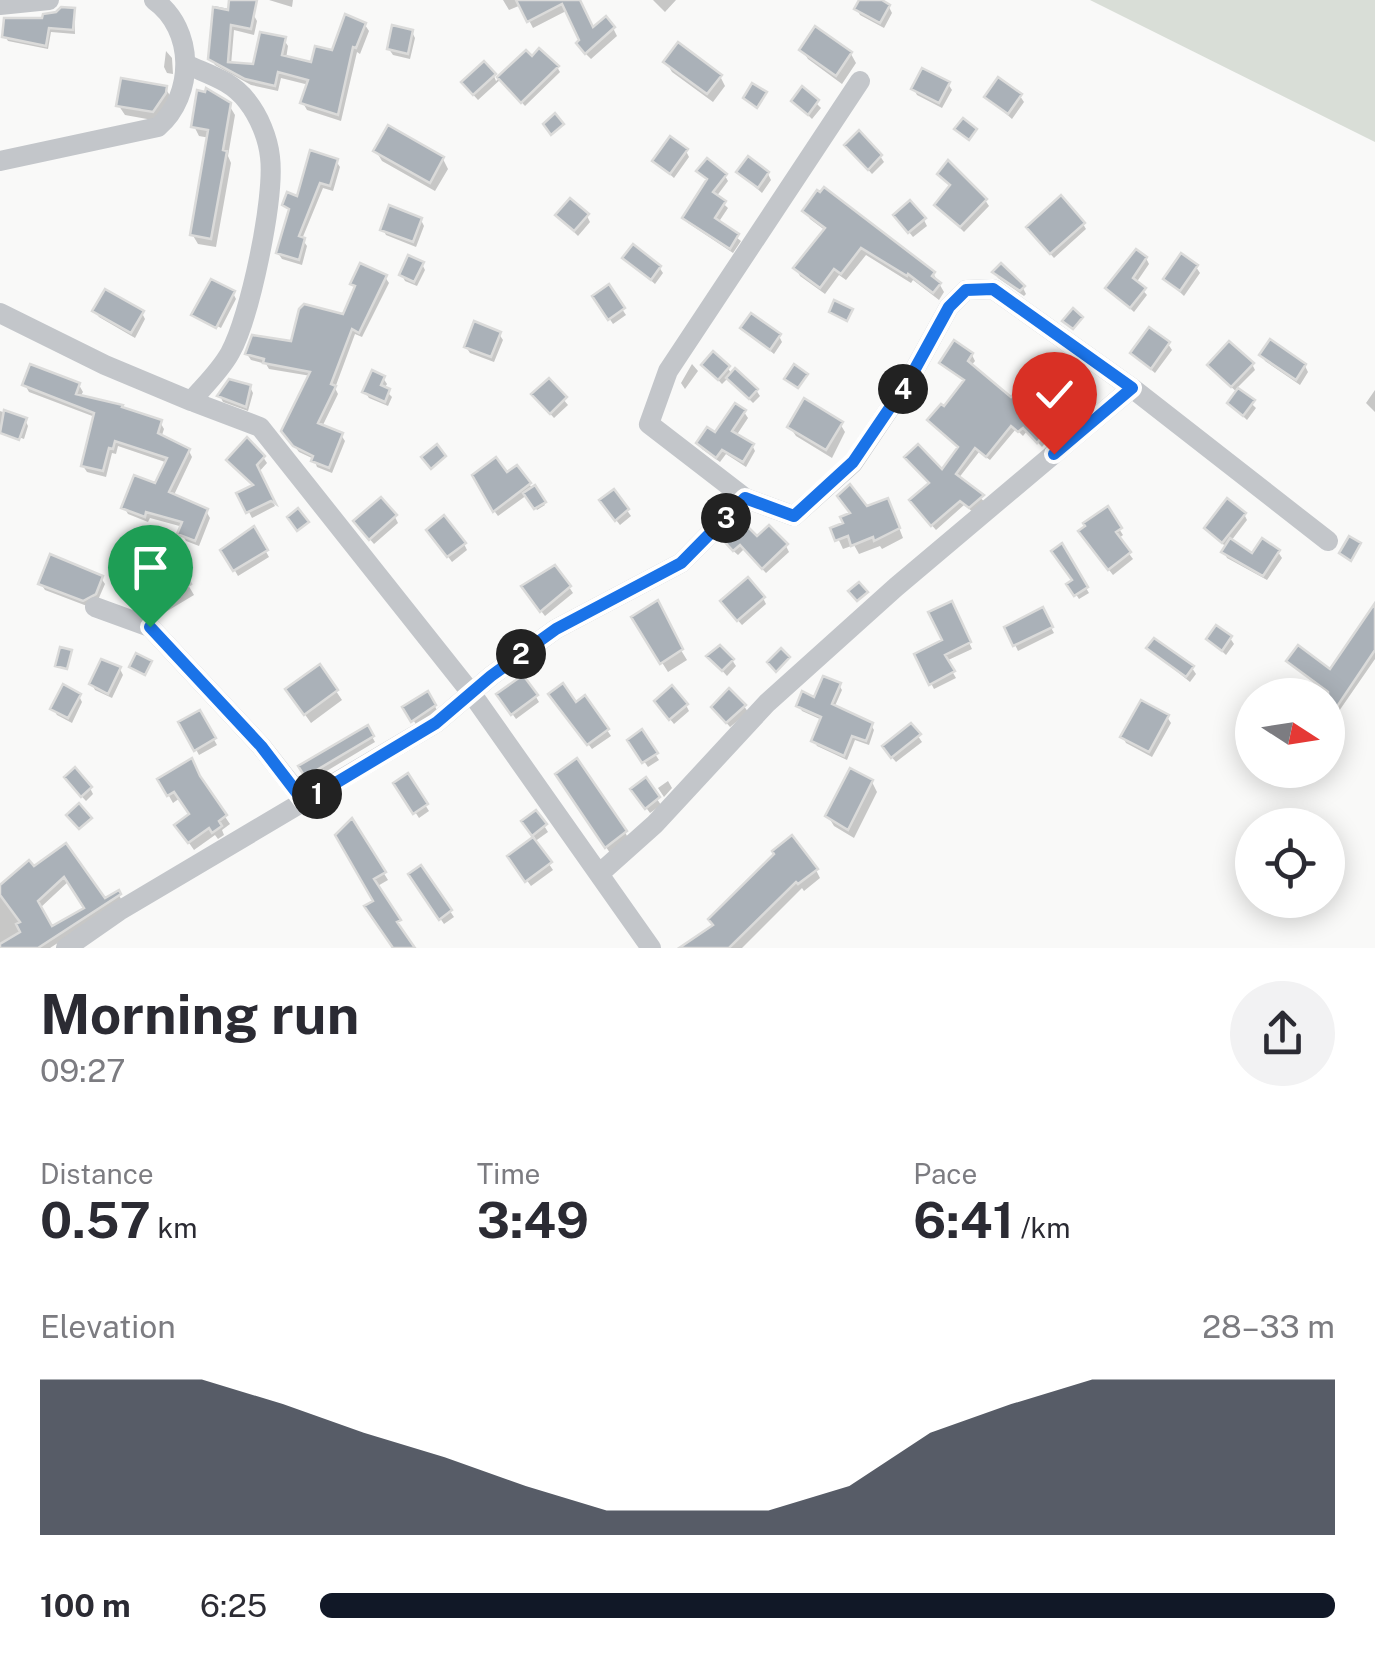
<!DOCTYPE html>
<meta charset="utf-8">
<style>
body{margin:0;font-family:"Public Sans",sans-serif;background:#f2f2f3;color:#2b2b33;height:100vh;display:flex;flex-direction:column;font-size:38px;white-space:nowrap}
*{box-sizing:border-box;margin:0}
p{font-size:32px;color:#7c7c81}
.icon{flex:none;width:55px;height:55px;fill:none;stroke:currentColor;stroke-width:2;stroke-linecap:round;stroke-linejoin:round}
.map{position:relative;height:948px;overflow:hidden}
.drawer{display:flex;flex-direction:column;background:#fff;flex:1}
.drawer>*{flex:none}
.needle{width:65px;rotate:102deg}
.controls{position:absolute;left:1235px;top:678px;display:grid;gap:20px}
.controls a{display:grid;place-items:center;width:110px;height:110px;border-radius:50%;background:#fff;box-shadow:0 5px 25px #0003;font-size:50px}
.pin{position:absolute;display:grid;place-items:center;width:85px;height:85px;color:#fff;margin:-102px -42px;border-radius:50% 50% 50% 0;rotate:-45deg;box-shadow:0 0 10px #0007}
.pin .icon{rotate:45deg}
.km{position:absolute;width:50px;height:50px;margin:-25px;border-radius:50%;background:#222;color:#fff;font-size:28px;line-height:50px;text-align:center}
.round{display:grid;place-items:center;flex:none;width:105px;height:105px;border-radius:52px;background:#f2f2f3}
.headline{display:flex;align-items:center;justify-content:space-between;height:170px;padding:0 40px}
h1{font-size:55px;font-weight:700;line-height:75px}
.figures{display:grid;grid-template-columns:repeat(3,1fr);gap:15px;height:170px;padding:10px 40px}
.figures div{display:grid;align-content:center}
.figures b{font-size:50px;font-weight:700}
.figures small{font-size:28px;font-weight:400}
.figures p{font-size:28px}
.chart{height:280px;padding:20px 40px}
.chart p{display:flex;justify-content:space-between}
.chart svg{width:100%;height:180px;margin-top:10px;fill:#111827;opacity:.7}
ul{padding:0 40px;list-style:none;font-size:32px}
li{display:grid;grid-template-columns:160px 120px 1fr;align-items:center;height:75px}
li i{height:25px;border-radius:12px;background:#111827}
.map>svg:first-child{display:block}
.green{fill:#d9ded7}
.shadow{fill:#0003;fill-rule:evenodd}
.building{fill:#aab1b8;stroke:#dbdbda;stroke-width:2.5;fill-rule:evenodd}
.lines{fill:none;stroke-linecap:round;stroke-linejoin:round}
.street{stroke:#c3c6ca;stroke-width:20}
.route-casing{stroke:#fff;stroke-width:20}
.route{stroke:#1a73e8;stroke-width:12}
</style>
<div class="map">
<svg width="1375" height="948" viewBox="0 0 1375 948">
<rect width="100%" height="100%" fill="#f9f9f8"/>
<path class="green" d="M1090 0H1375V142Z"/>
<path class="shadow" d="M269 0H293L292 7Z
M503 0H578L593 31 613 28 617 36 591 59 583 51 582 40 568 10 533 28 521 5 509 10Z
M653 0H676L665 12Z
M862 0H876L889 7 892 13 884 28 860 15 857 9Z
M215 6 253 14 257 21 254 35 234 30 231 65 255 66 284 40 288 46 286 59 313 66 333 53 365 25 369 31 360 54 357 52 341 121 307 110 303 103 309 85 281 78 278 91 251 85 215 65 211 58Z
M74 10 75 34 51 32 48 49 8 41 5 36Z
M412 32 415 38 410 59 393 55 389 49Z
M802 50 851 54 856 63 842 84 808 59Z
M166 51 172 58 173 74 167 73 164 67Z
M666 62 720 76 725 86 713 102 672 72Z
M557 67 560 72 525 106 501 79 478 100 467 88 494 76 496 81 510 68Z
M948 84 952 90 942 108 917 95 914 89Z
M165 88 171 97 158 121 125 115 119 106Z
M803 90 821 108 812 119 794 101Z
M1020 96 1024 102 1012 119 987 97Z
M229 105 235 115 228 156 231 163 216 247 198 244 192 234 210 138 199 136 194 126Z
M847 146 880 156 884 162 872 174Z
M376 151 443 159 448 169 435 191 382 161Z
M686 151 689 157 674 178 655 161Z
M336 161 340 167 333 191 323 188 302 239 307 246 302 265 282 259 278 253 298 218V199Z
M699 171 725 176 728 181 716 197 728 208 718 223 741 241 733 253 688 223 685 218 708 181Z
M739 173 768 174 771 180 762 193Z
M940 174 985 200 989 206 964 232 937 205 952 187Z
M805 211 933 273 944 292 939 300 913 280 911 283 866 255 846 280 839 275 825 294 800 276 796 268 826 231 810 219Z
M558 216H587L590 222 578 236Z
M421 220 424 226 416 247 386 235 383 229Z
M924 220 927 226 913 237 900 221Z
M1083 224 1086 229 1054 258 1032 233Z
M625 258 659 267 663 273 655 284Z
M1146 258 1149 264 1136 283 1147 295 1134 312 1108 288Z
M422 264 425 270 417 286 405 281 402 275Z
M1196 267 1200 273 1184 296 1166 279Z
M995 273 1023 288 1026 294 1024 296 998 278Z
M385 277 389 283 362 337 355 334 335 388 338 394 322 427 341 435 345 441 332 473 317 467 314 459 299 452 287 437 311 376 269 369 266 364 251 360 247 354 293 344 345 317 356 290 353 284Z
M608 288 626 315 613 324 595 297Z
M233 293 236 299 221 328 196 315V318L194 315Z
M95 311 142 313 145 319 135 338 99 317Z
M743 329 779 336 782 342 774 354Z
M499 334 503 340 494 362 470 353 466 347Z
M1168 344 1172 350 1155 373 1133 354Z
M972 355 975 361 971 366 1063 436 1050 447 1046 442 1042 447 1027 431 1023 436 1016 429 990 460 979 452 958 479 985 502 973 512 964 505 936 530 915 506 960 449 930 421 944 410 965 382 942 363Z
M1262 355 1305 366 1308 372 1300 385 1265 361Z
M692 364 698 371 685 389 681 383Z
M1252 364 1255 370 1236 389 1256 408 1247 420 1230 404 1238 393 1213 371Z
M704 365 728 368 732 375 756 390 760 396 753 403 728 378 722 384Z
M383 378 387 384 384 389 392 397 388 406 369 398 365 392Z
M548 381 568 405 554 418 538 400Z
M25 385H79L83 392 80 397 160 422 164 429 161 438 189 451 192 457 173 497 206 511 210 518 199 546 186 541 182 534 183 527 150 518 148 522 128 514 124 507 157 486 168 463 118 446 116 454 112 453 106 477 87 472 83 466 95 417 29 392Z
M250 387 253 393 248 411 223 402 220 396Z
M1375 390V412L1366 403Z
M0 411 25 420 28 426 24 439 0 430Z
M744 412 748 418 736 436 752 445 755 451 746 467 726 454 720 462 702 449 699 443 715 436Z
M839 422 845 432 832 458 796 436 790 427Z
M263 457 267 463 258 473 275 506 252 518 240 494 255 486 229 460Z
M517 468 545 505 537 510 527 495 498 516 482 494Z
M614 492 631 516 620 525 606 507Z
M867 509 892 510 903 538 882 549 880 546 859 554 854 545 843 549 834 530Z
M1107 510 1123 535 1118 539 1133 559 1113 575 1084 538Z
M1244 514 1247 520 1231 541 1253 556 1278 552 1282 558 1267 580 1227 558 1224 552 1227 548 1207 528Z
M395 517 398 523 374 544 360 528Z
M253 529 269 557 238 576 223 550Z
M433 536 464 544 467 550 452 562Z
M757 540 786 546 789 552 766 573 744 549 738 555 729 547Z
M1061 546 1089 593 1079 599 1070 585 1075 581Z
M173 559 194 595 164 613 143 577Z
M101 578 105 584 98 600 87 606 45 590 41 584Z
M569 587 573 593 545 616 527 593Z
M763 598 766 604 742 625 727 608Z
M951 604 972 649 946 661 956 678 934 689 917 656 945 641Z
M1375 606V659L1328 727 1330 694 1289 662 1331 672Z
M1042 611 1054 633 1018 651 1007 628Z
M634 618 671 634 687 660 668 672Z
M1230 638 1234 644 1226 655 1209 639Z
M1149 649 1192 668 1196 674 1190 682Z
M710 657 732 660 736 666 727 676Z
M120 669 123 675 112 698 95 690 92 684Z
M839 685 842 690 834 708 871 725 874 730 869 745 855 740 847 760 817 746 814 741 822 720 802 711 799 706Z
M336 691 342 700 311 723 294 699Z
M428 694 438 712 417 726 406 708Z
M79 696 82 702 72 723 57 715 53 709Z
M536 697 539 702 516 719 503 701Z
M555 700 607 730 611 736 592 749Z
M686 705 689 711 674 724 660 707Z
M744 706 748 712 730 727 718 713Z
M199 713 217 745 199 755 182 723Z
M1167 717 1171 723 1152 757 1126 743 1123 737Z
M911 726 922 742 896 762 888 753Z
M367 728 375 742 310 781 302 767Z
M641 733 659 760 648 767 630 740Z
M558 775 625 832 628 838 610 853Z
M407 777 429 811 419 818 397 784Z
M160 780 201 782 230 824 222 830 224 835 218 839 215 835 194 850 182 833 192 815 180 798 173 803Z
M645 781 661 805 650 813 637 795Z
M668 781 672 788 664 797 658 788Z
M872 782 877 792 854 838 834 826 828 816Z
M70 784 90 788 93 794 86 801Z
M536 813 548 832 534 842 553 870 531 886 510 857 535 838 524 822Z
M352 822 388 880 376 887 413 948H395L372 915 376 901Z
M65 846 104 902 118 893 122 901 50 948H0V888L34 869ZM69 881 87 909 51 929 40 908Z
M421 868 454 917 444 924 411 875Z
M816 870 820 878 804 891 802 888 742 948H686Z"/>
<path class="building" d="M229 0H257L251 29 231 25 228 62 253 64 260 32 286 37 282 55 311 62 315 46 332 50 345 14 366 23 356 48 353 47 338 115 300 103 308 80 278 72 275 86 245 79 208 59 213 7 228 10Z
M516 0H580L593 27 606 16 615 27 585 54 576 43 579 40 562 4 527 22Z
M859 0H882L890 5 880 23 854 9Z
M61 7 75 8 73 30 49 28 46 46 2 37 4 18H42L43 14 56 12Z
M392 25 413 30 408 54 387 49Z
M815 26 852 52 836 76 799 50Z
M678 42 722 75 707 94 663 62Z
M539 48 559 66 521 103 497 77 526 50 532 56Z
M484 61 496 74 473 95 461 82Z
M922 68 950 82 939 103 911 89Z
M998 77 1022 94 1008 114 984 97Z
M121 78 167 86 166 93 153 112 116 106Z
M752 83 767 92 757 108 743 98Z
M802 86 819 100 808 115 791 101Z
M206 88 231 103 223 150 227 151 211 239 190 235 208 130 191 127 197 90 205 92Z
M555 113 564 124 551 135 543 124Z
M963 118 977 129 969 140 954 129Z
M388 125 444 157 430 183 373 151Z
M859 130 882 155 868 170 844 145Z
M670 136 688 149 670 174 652 161Z
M310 150 338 159 330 186 320 183 299 236 305 238 299 260 276 253 289 209 282 205 287 192 297 196Z
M748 156 769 172 758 188 736 172Z
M707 158 727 174 713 192 726 201 715 218 739 234 730 249 682 218 707 179 696 171Z
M948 160 987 199 960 227 934 205 950 185 937 174Z
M824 187 935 272 932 276 941 283 933 293 908 274 907 276 861 248 841 274 834 269 820 288 793 268 825 228 802 211 817 190 820 192Z
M1061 195 1085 223 1050 254 1026 227Z
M570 198 589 214 574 231 555 215Z
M910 200 926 218 908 233 893 215Z
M389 205 422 218 413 242 380 230Z
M633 244 661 266 651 280 622 258Z
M1136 249 1147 257 1133 278 1146 288 1130 308 1105 288Z
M1181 253 1198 265 1180 291 1163 279Z
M408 255 424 262 414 282 399 275Z
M360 263 387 275 359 333 352 329 331 384 336 386 318 423 343 433 329 468 311 461 313 456 293 446 281 431 310 372 263 363 264 359 245 354 252 335 291 341 299 309 304 304 343 314 355 286 350 284Z
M1001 263 1025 286 1020 291 992 272Z
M211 279 235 291 216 328 191 315Z
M609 284 625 308 608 320 592 296Z
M105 289 144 311 131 333 92 311Z
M834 300 853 309 847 321 829 312Z
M1073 308 1083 317 1073 329 1062 321Z
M751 313 781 334 770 350 740 328Z
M474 321 501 332 491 357 464 347Z
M1149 327 1170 342 1151 369 1130 353Z
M1270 339 1306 364 1296 380 1259 355Z
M954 340 973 353 968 361 1011 397 1013 395 1019 400 1022 397 1049 423 1051 420 1061 430 1046 443 1041 438 1037 443 1023 428 1018 432 1011 426 986 457 975 448 956 474 984 495 969 508 960 501 931 526 909 500 929 483 904 457 918 444 942 469 958 447 927 420 941 404 944 406 964 380 939 363Z
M1229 341 1254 363 1231 387 1207 365Z
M713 351 730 366 718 380 701 365Z
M30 364 80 383 76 394 123 405 122 407 162 420 158 433 190 449 169 492 208 509 195 541 177 534 182 522 146 512 145 517 121 508 134 475 155 483 167 458 115 441 113 449 109 448 103 471 81 466 94 413 22 385Z
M794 364 808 374 798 388 784 379Z
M735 368 758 389 749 399 726 378Z
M372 370 385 376 381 385 390 389 385 402 362 392Z
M549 378 567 397 550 414 531 394Z
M229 379 251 385 246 407 217 396Z
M1238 388 1255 400 1243 416 1227 403Z
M804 398 843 422 826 450 787 427Z
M735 403 746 410 732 431 754 444 743 462 722 450 716 458 696 443 707 427 715 432Z
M4 410 27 418 19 440 0 433Z
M247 437 265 456 257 465 276 504 271 501 246 513 236 493 253 485 226 460Z
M437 444 446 456 431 469 421 457Z
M496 457 507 472 517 465 531 483 493 512 472 475Z
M850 484 867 506 888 498 900 528 874 541 873 537 851 546 848 536 835 541 830 528 843 523 840 517 850 513 837 496Z
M535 485 546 502 534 509 523 493Z
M614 489 629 509 615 521 599 500Z
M381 497 397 515 369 540 353 521Z
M1227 498 1246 513 1222 543 1204 528Z
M1108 506 1122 528 1116 532 1131 552 1108 570 1078 531 1085 526 1083 523Z
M298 508 309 522 297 531 287 517Z
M444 515 466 543 447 557 426 530Z
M742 521 757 536 769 525 788 544 762 569 740 545 733 551 723 540Z
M254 526 268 550 233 571 220 550Z
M1349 536 1361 543 1351 561 1339 553Z
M1230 538 1252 553 1262 538 1280 550 1263 576 1221 552Z
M1062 543 1088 587 1074 596 1066 584 1072 580 1051 551Z
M50 554 103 576 96 594 83 601 38 584Z
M174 555 191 584 157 605 140 576Z
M555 565 571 586 540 612 521 586Z
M748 577 765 597 737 621 720 601Z
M859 582 868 592 857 601 848 591Z
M658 600 683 649 660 664 631 617Z
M952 601 971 642 945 655 955 671 929 685 914 654 942 640 928 612Z
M1375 603V650L1328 720V692L1286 661 1298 645 1330 669Z
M1043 607 1053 627 1013 646 1004 627Z
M1216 625 1232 636 1222 651 1206 639Z
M1154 638 1194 666 1186 677 1146 648Z
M720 645 734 659 722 671 706 656Z
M60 647 72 650 67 669 55 666Z
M781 648 790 657 776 672 767 662Z
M136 653 152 661 145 675 129 667Z
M101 659 121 667 108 694 89 684Z
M320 664 338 690 304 715 285 689Z
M523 675 538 695 511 715 496 694Z
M823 676 841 683 832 704 873 723 866 741 852 736 844 756 811 741 821 717 796 706 802 691 814 697Z
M563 683 576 702 585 695 609 729 587 745 548 694Z
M63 684 81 694 68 718 50 709Z
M672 685 688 704 669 720 654 701Z
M729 688 746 705 726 723 711 707Z
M428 691 436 705 411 722 402 707Z
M1141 700 1169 715 1149 752 1120 737Z
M200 710 216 738 194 751 178 722Z
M911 723 921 734 891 758 882 746Z
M368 725 374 736 305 777 298 766Z
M642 729 658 753 642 763 627 740Z
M192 758 200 776 227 815 219 821 222 826 212 833 209 828 188 843 174 825 189 814 174 792 167 796 157 779Z
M577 758 627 831 605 848 555 774Z
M75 767 92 787 81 797 64 777Z
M850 768 873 780 848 830 825 816Z
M408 773 428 804 413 814 393 783Z
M646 777 660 797 645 809 630 789Z
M79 803 92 818 79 829 66 815Z
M536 810 547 824 532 836 521 821Z
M352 818 386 872 374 879 401 920 397 922 415 948H393L364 906 373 901 335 835Z
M792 835 818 869 798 884 796 882 729 948H679L713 925 708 919 774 854 772 851Z
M533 837 552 862 525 882 507 856Z
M66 843 105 898 119 890 121 894 38 948H0V944L20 932 16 924 20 922 0 895V885L29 860 34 866ZM64 877 84 908 52 926 38 901Z
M421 865 452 910 439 920 408 874Z"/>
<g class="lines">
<path class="street" d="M0 5 49 0
M860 81 668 371 649 424 745 498 794 516 853 463 910 378 949 307 966 290 993 289 1132 388 1328 541
M0 161 158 127C195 95 195 29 154 0
M0 313 105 365 191 401C204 386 220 371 230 353 250 317 275 198 270 157 268 138 259 116 247 101 232 81 210 75 188 65
M191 401 260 427 472 694 651 948
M95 607 150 627 261 746 304 801
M599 874 655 824 767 703 896 587 1132 388
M66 948 119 911 436 723 491 676 556 629 681 563 745 498"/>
</g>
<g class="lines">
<defs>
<path id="route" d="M150 627 261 746 304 802 436 723 491 676 556 629 681 563 745 498 794 516 853 462 910 378 949 307 966 290 993 289 1132 388 1054 454"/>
</defs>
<use href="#route" class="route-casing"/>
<use href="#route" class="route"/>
</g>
</svg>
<div class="controls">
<a><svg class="needle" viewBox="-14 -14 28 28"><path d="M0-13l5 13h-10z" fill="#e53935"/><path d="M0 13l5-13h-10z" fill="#7c7c81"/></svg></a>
<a><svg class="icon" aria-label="locate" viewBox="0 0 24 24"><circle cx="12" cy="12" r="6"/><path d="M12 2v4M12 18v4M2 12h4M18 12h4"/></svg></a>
</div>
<div class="pin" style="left:150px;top:627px;background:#1e9e55"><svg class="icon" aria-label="arrive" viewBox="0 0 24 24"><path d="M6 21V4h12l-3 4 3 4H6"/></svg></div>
<div class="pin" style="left:1054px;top:454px;background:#d93025"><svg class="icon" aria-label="check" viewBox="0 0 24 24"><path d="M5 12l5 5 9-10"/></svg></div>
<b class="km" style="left:317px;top:794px">1</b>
<b class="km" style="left:521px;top:654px">2</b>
<b class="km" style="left:726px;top:518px">3</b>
<b class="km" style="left:903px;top:389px">4</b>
</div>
<section class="drawer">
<div class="headline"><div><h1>Morning run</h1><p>09:27</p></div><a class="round"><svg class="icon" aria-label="share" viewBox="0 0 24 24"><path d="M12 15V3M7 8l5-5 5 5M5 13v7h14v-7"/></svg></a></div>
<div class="figures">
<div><p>Distance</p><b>0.57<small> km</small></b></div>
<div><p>Time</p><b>3:49</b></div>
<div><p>Pace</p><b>6:41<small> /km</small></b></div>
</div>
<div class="chart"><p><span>Elevation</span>28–33 m</p>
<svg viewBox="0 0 160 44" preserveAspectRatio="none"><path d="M0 44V6L10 6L20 6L30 12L40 19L50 25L60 32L70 38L80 38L90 38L100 32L110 19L120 12L130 6L140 6L150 6L160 6V44z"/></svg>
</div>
<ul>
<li><b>100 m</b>6:25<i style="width:100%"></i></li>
</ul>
</section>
